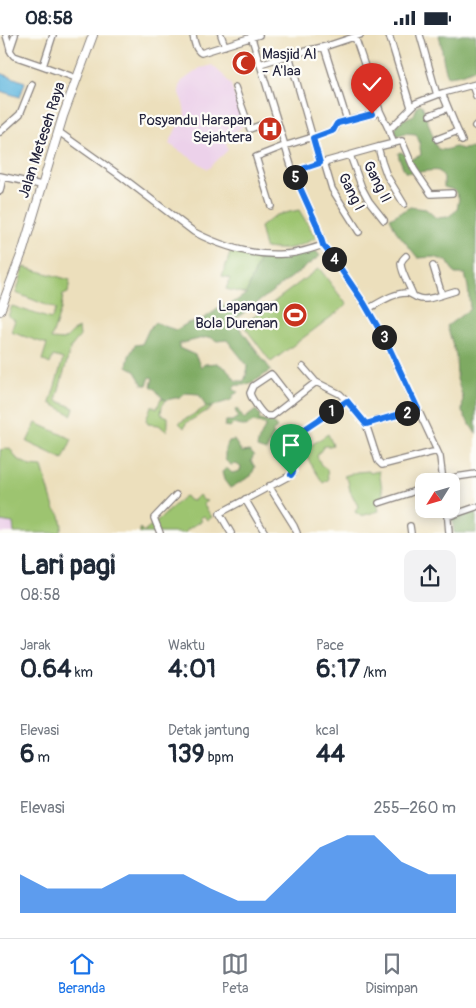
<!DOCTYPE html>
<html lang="id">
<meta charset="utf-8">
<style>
body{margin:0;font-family:Pangolin,sans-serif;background:#f2f2f3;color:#1f2937;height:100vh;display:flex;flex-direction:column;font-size:19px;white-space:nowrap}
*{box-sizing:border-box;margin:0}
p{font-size:16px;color:#747a83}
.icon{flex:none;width:28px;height:28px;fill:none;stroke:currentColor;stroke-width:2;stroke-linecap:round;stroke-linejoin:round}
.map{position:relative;height:498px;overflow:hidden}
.panel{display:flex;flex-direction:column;background:#fff;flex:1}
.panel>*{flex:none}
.needle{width:32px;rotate:233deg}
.fabs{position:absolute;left:415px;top:438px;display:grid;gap:10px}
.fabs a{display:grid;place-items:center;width:45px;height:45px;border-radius:10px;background:#fff;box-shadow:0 2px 12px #0003;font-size:25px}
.pin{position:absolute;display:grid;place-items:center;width:42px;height:42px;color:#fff;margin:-51px -21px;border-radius:50% 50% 50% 0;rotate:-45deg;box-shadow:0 0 5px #0007}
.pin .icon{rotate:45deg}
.km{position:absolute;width:25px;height:25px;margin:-12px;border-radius:50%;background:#222;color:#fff;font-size:14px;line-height:25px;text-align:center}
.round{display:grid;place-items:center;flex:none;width:52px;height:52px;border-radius:10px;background:#f2f2f3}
.overview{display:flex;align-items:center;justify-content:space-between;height:85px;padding:0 20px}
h1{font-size:28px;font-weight:700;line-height:38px}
.figures{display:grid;grid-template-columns:repeat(3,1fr);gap:8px;height:85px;padding:5px 20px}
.figures div{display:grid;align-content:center}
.figures b{font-size:25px;font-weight:700}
.figures small{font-size:14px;font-weight:400}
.figures p{font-size:14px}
.chart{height:140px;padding:10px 20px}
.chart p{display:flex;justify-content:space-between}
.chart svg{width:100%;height:90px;margin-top:5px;fill:#1a73e8;opacity:.7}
.status{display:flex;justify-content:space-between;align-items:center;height:35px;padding:0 25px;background:#fff;direction:ltr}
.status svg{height:14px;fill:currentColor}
.tab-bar{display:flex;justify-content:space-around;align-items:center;height:70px;border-top:1px solid #e0e1e3;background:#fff;font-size:14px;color:#747a83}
.tab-bar a{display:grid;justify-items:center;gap:2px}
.tab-bar .current{color:#1a73e8}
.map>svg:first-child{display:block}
.built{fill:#ecd1ea}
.green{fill:#9dc46f;stroke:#607355}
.forest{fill:#7eaa62;stroke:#50664e;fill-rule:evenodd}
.water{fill:#62b7df;stroke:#426c8d}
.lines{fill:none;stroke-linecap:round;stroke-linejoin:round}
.minor-casing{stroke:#87807c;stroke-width:8}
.secondary-casing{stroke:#87807c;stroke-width:10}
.minor{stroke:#fff;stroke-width:5.5}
.secondary{stroke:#fff;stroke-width:8}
.route-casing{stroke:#fff;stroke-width:10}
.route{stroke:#1a73e8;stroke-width:6}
.labels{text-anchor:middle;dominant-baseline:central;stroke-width:4.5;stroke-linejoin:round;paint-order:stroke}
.poi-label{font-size:15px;fill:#22223b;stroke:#fdfcf7;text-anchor:end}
.street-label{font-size:15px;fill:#22223b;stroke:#fdfcf7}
</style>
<div class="status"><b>08:58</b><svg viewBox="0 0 49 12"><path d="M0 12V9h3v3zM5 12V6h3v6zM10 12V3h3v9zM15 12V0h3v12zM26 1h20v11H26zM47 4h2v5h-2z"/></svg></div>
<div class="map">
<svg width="476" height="498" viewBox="0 0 476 498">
<rect width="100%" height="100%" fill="#fdfcf7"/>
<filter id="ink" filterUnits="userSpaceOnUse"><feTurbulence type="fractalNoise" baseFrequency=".02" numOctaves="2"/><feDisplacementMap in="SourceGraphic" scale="10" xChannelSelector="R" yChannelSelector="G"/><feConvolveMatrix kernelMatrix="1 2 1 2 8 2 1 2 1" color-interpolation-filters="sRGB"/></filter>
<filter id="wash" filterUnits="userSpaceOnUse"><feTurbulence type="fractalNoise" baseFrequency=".0096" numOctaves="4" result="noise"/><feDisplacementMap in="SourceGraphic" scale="20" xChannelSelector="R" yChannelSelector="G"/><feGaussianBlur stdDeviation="1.12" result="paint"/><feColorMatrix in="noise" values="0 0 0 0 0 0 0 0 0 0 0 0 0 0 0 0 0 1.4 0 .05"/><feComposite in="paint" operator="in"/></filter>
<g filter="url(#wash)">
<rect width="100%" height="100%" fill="#ecdfbc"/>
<path class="built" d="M212 30 224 41 231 50 244 88 242 92 225 103 228 115 208 134 169 109 176 94 185 80 184 72 179 56 181 47 200 33 206 32Z
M0 486 13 488 14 498H0Z"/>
<path class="green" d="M299 175 316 203C296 213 287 216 265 213L260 192 276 180Z
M231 216 261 221 246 259 226 254 230 243 222 241Z
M24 232 70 245 68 258 63 260 61 274 51 304 64 305 72 297 79 293 80 301 71 312 56 365 74 373 72 380 50 368 63 324 53 321 50 329 42 325 47 309 11 297 15 285 8 281 12 271 51 284 56 274 16 258Z
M319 233 347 270 271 327 243 290Z
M161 363 166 365 162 371 161 379 168 382V389L166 396 159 390 148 389 146 385 151 371H153L157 374Z
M206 372 212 373 186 388 184 393 179 388Z
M36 388 72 404 63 424 27 407Z
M328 399 333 410 330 411H324L317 421 321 430 327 434 328 445 323 448 304 418V415Z
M10 413 17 424 31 431 42 432 54 473 60 480 62 491 59 498H14L13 488 0 486V415Z
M369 436 370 438 379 436 384 465 377 467 379 476 361 481 355 477 358 471 350 456 348 446 344 441 357 437Z
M199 460 203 465 207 466 203 469 212 482 208 485 204 481 200 483 202 486 188 494 185 498H140V493L144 497 159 485 183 462 186 461 189 465 193 466Z"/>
<path class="forest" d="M439 0H476V33L462 39 448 41C442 28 443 14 439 0Z
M419 69 422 70C425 76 426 84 429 90 431 97 435 104 436 111L438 114 445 115 455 112 462 114 470 113 476 114V399L462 377 463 363 457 344 456 320 447 291 470 274 468 252 465 239H455L447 226 434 222 418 223 396 196 390 183 410 172 426 174 436 183 448 182 457 175 459 163 454 155 444 152V143L439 136C429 134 418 139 405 137L399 123 398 118 401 117 412 124 421 120 419 106 416 99 405 98 397 101C391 88 405 84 414 80L417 72Z
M316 216 320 221 234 285 271 335C261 342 250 352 236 350L233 354 238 357 232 361 233 363C229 367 227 366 222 368 215 370 213 373 206 372L199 359 185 358 180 362 166 365C159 362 158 355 151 351L153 343 150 342 147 350H143L134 335 127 331 129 321 135 310 142 309 149 294 155 288 176 295 188 288 203 284 215 276 220 271 230 270 246 259 261 221 279 223 298 221ZM210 302 217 306 227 305 247 330V338L244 346H236L227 334 217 328 205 329 201 332 195 320 179 313V309L203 303Z
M237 374 244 384 256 375 260 380 259 385 268 387 270 384 277 393 272 397 274 399 266 416 257 413 258 407 266 390 253 387C246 393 242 391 233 389L230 392 224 391 226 386H232L238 382 235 375Z
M234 405 242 417 249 416 254 420 251 426 255 432 251 441 230 453 224 445 222 437 227 433 232 438 240 436 241 432 236 429 231 430 225 425V414L229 406Z
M476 474V498H454L452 482Z"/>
<path class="water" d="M0 38 25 47 20 62 0 56Z"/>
</g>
<g filter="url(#ink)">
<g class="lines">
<defs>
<path id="minor" d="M6 0 11 17 14 21 43 31 53 0
M193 0C194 6 195 14 201 18L259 0
M221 0 225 11
M251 0 293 137 316 188 323 210 334 224 364 268 387 308 440 422 443 446
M389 0 411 72
M324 12 347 85 376 78 380 76 355 2
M10 15 15 0
M289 20 320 128
M260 29 289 20 327 11 360 0
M43 31 76 43
M472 50 476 61
M235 52 250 94 276 84
M442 58 462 106
M439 59 476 49
M380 76 389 95
M430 80 448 73
M475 91 476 90
M0 97 20 79 32 49
M59 97 122 142 194 197C221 211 253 221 284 219 297 219 311 214 323 210
M437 104 458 96
M393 107 389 95 416 68 437 60 420 0
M378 112 382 127 387 141 404 169
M350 120 362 153 369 166 384 185
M324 127 332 154 359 197
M293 137 324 127 378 112 402 106 414 134 431 159 452 158
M0 141 41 150
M0 156 3 142
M271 171 256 122 284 111 332 96 335 94 337 88 347 85
M406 221C404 223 402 224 401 228 400 235 410 252 413 260
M442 260 455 256
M368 274C379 268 394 257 408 258 412 259 414 262 418 263 425 266 435 262 442 260L433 231
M303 332 316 347 340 359 347 366 366 389 378 426 382 430 437 416
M292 366 272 340 271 339 253 351 250 358C251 363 262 380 267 381 269 381 270 381 272 381L316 347
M366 389 418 374
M441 446 456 442 476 439
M269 451 294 491 297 498
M245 464 265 498
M379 468 407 459 424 452
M447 474 449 498
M447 482 476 472
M410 491 411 498
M160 498 154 483 176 460
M231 498 220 479V478L291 440 293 437V434L282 416 283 410 287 406 347 366"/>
<path id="secondary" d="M0 276 23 215 63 81 93 0"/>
</defs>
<use href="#minor" class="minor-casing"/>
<use href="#secondary" class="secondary-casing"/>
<use href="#minor" class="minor"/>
<use href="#secondary" class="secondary"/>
</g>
</g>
<g class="lines" filter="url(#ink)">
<defs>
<path id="route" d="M291 440 293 437V434L282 416 283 410 287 406 347 366 366 389 418 374 387 308 364 268 334 224 323 210 316 188 293 137 320 128 313 103 332 96C336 94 334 90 338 88L372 79"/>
</defs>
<use href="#route" class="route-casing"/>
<use href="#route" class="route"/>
</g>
<defs>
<symbol id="mosque-disc" viewBox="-11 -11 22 22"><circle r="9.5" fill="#c8321e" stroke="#fdfcf7"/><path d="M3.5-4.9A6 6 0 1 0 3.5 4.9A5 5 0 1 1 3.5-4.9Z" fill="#fff"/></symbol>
<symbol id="hospital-disc" viewBox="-11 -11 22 22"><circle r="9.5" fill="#c8321e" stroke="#fdfcf7"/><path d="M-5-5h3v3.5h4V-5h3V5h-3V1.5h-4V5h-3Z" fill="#fff"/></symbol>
<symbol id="stadium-disc" viewBox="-11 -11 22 22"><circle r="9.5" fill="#c8321e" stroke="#fdfcf7"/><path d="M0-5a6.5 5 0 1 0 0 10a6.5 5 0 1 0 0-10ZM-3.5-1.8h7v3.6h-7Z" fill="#fff"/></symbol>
</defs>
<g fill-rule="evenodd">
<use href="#mosque-disc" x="230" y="14" width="28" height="28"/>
<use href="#hospital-disc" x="256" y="80" width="28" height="28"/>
<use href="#stadium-disc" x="281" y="266" width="28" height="28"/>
</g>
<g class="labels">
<g class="poi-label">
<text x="262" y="19" text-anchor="start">Masjid Al<tspan x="262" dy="17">- A'laa</tspan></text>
<text x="252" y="85">Posyandu Harapan<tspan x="252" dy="17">Sejahtera</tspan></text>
<text x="278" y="271">Lapangan<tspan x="278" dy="17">Bola Durenan</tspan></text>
</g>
<g class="street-label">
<text transform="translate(42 105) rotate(-72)">Jalan Meteseh Raya</text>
<text transform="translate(377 147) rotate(63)">Gang II</text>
<text transform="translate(351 157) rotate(63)">Gang I</text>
</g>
</g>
</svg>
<div class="fabs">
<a><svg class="needle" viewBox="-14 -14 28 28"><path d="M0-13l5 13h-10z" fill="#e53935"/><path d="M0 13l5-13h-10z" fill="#747a83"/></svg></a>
</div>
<div class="pin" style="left:291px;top:440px;background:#1e9e55"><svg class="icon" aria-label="arrive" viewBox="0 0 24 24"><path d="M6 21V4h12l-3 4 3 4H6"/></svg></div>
<div class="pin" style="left:372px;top:79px;background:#d93025"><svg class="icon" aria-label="check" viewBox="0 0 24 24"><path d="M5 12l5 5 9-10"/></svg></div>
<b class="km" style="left:331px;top:376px">1</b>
<b class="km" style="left:407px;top:378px">2</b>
<b class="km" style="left:384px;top:302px">3</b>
<b class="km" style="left:334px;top:224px">4</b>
<b class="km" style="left:295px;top:142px">5</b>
</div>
<section class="panel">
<div class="overview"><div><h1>Lari pagi</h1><p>08:58</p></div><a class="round"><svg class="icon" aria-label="share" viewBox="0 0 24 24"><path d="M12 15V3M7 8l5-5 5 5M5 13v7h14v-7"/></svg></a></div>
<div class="figures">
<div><p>Jarak</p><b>0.64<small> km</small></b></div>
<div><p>Waktu</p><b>4:01</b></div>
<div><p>Pace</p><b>6:17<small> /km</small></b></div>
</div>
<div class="figures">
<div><p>Elevasi</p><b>6<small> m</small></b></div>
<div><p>Detak jantung</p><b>139<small> bpm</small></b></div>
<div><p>kcal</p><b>44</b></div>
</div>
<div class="chart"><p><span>Elevasi</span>255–260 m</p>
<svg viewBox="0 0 160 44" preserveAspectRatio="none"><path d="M0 44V25L10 32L20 32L30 32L40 25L50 25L60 25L70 32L80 38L90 38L100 25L110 12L120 6L130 6L140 19L150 25L160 25V44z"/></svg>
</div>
</section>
<nav class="tab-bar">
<a class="current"><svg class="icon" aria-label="home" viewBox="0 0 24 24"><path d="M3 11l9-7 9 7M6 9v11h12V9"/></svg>Beranda</a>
<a><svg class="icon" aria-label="map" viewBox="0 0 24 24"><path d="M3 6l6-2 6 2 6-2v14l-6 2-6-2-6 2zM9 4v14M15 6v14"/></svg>Peta</a>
<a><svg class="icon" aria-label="saved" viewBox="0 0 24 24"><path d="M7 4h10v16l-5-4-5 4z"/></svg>Disimpan</a>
</nav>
